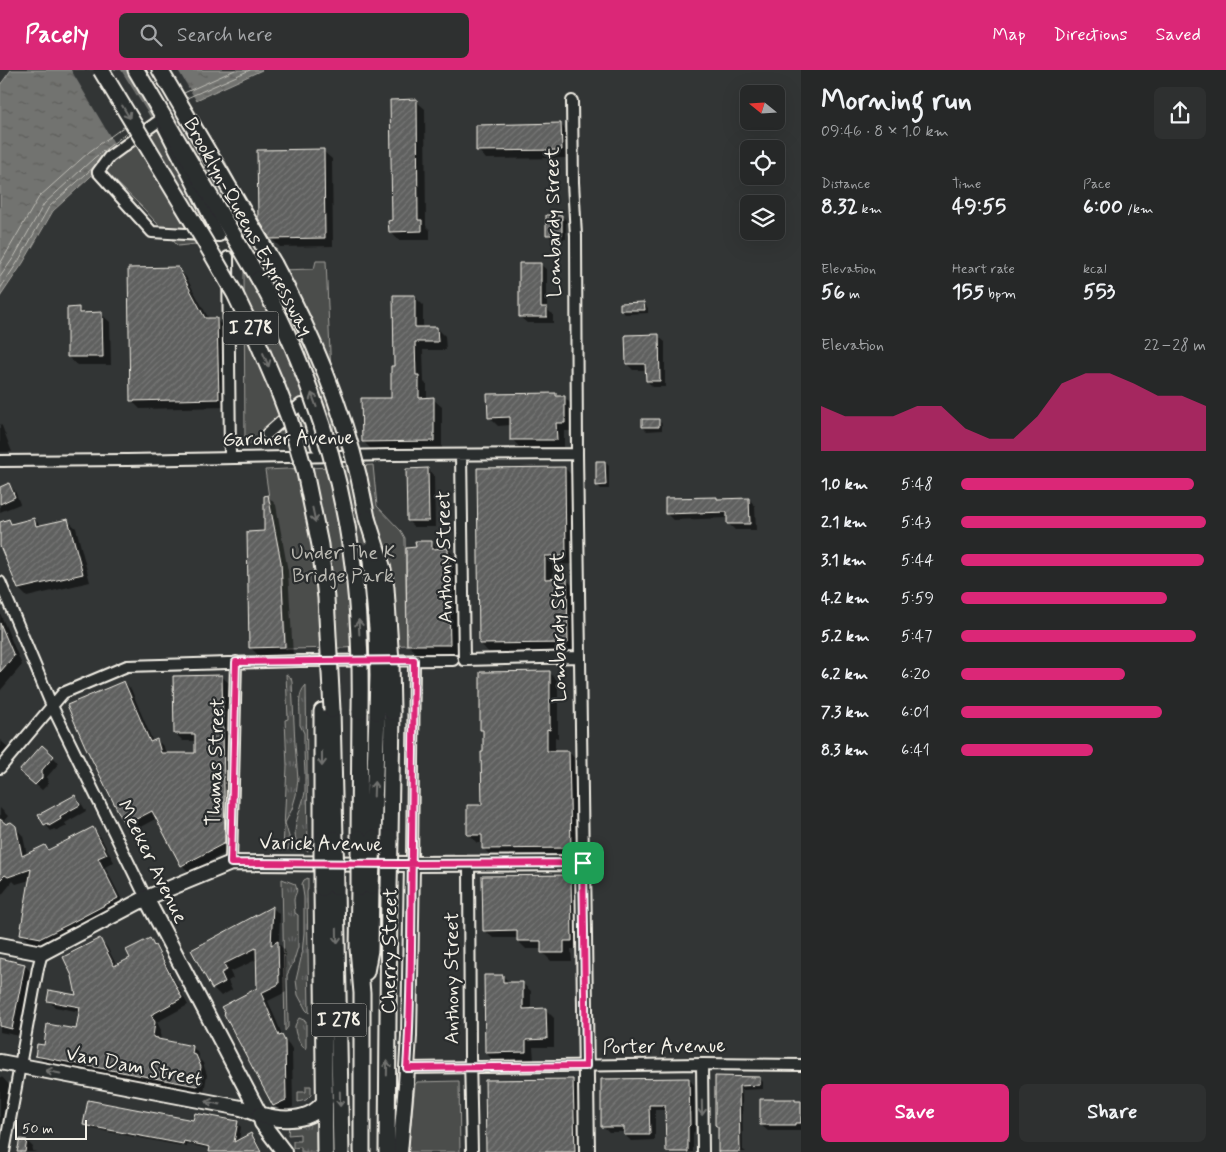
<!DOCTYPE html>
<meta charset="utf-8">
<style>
body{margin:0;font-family:Mynerve,sans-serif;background:#2e3030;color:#f1f3f6;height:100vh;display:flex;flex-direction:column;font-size:19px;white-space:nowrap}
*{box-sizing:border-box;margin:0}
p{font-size:16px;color:#a4a6a8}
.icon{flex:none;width:28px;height:28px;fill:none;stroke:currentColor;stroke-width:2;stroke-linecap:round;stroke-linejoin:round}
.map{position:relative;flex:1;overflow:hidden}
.side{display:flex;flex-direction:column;background:#262828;width:425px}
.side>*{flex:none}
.needle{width:32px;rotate:288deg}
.tools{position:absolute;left:740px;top:15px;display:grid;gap:10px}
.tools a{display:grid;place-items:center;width:45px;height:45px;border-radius:8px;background:#262828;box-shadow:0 5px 20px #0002,0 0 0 1px #424445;font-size:25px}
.scale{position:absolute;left:15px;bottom:12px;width:72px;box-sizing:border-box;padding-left:5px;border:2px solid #f4f1e8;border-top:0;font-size:14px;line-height:18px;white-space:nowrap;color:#f4f1e8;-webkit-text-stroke:4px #2a2d2e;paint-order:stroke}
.pin{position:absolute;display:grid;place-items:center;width:42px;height:42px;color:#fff;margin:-21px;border-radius:10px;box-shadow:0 2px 8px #0006}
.round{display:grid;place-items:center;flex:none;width:52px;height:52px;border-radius:8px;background:#2e3030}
.overview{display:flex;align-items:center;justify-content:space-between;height:85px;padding:0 20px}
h1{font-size:28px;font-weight:700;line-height:38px}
.metrics{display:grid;grid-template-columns:repeat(3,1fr);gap:8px;height:85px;padding:5px 20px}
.metrics div{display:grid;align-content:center}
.metrics b{font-size:21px;font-weight:700}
.metrics small{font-size:14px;font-weight:400}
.metrics p{font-size:14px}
.chart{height:140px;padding:10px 20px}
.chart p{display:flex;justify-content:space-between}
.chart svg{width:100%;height:90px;margin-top:5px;fill:#db2777;opacity:.7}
.action{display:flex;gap:10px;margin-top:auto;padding:10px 20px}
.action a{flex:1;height:58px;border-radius:8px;background:#db2777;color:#fff;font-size:20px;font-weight:700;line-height:58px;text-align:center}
.action a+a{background:#2e3030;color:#f1f3f6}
ul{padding:0 20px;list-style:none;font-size:16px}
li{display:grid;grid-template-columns:80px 60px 1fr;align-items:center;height:38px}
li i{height:12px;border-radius:6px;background:#db2777}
header{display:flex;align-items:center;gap:30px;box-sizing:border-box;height:70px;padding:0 25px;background:#db2777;color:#fff}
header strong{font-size:24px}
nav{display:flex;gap:28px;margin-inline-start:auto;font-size:18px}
.search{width:350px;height:45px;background:#2e3030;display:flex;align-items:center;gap:12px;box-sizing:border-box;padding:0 18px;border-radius:8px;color:#a4a6a8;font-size:19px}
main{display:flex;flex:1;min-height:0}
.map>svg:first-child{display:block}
.grass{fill:url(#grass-tufts);stroke:#a09f9a}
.green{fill:#4b4d4c;stroke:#a09f9a}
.water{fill:url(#water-ripples);stroke:#a6a5a0}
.pier{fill:#323535}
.shadow{fill:#0007}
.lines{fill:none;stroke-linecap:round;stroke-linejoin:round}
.shore{stroke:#c0bfb8;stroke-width:1}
.building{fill:url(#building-hatch);stroke:#f4f1e8}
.minor-casing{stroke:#f4f1e8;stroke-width:14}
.major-casing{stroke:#f4f1e8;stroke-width:18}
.highway-casing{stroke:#f4f1e8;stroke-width:19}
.minor{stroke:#2a2d2e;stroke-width:10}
.major{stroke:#2a2d2e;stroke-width:14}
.highway{stroke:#2a2d2e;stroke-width:15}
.highway-bridge-casing{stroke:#f4f1e8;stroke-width:19;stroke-linecap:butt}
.highway-bridge{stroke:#2a2d2e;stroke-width:15}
.oneway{stroke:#71726f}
.route-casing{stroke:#fff;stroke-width:10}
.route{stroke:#db2777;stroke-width:6}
.labels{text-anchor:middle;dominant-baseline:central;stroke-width:4.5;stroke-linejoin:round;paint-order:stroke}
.shield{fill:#2a2d2e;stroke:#b7b6b0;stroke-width:1}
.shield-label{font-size:19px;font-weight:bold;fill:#f4f1e8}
.street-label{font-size:20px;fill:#f4f1e8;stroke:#2a2d2e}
.park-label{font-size:20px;fill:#b9b8b1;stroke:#2a2d2e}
</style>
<header>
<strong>Pacely</strong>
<div class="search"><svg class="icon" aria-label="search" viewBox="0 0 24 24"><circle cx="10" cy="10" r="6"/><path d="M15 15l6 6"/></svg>Search here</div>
<nav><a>Map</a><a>Directions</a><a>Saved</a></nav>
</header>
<main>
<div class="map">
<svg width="801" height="1082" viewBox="0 0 801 1082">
<defs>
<pattern id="grass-tufts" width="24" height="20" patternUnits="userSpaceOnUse" patternTransform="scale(1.25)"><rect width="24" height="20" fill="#4b4d4c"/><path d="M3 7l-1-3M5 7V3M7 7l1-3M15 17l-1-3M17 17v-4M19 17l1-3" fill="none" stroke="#666766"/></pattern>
<pattern id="water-ripples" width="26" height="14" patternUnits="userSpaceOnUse" patternTransform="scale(1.25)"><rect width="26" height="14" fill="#727370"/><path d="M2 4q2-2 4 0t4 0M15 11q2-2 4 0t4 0" fill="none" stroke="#5e5e5b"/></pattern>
<pattern id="building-hatch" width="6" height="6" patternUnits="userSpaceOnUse" patternTransform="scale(1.25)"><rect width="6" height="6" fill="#5f605f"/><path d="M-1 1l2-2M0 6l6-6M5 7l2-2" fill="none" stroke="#777776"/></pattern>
</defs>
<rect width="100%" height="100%" fill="#323535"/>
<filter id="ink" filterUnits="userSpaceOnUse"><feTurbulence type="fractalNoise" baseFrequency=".02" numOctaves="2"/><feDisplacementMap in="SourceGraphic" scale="10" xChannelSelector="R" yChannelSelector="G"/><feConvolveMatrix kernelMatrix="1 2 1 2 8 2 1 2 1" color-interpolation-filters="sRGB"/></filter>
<g filter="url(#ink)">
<path class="grass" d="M286 604 291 608 292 612 295 674 298 709 296 725 292 739 285 753 290 770 289 779 283 780 287 696 285 650 288 649Z
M306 615 308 781C282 772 303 738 305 722 305 715 305 708 305 702 304 689 304 676 304 663 303 660 301 658 300 655 300 653 300 649 300 647 300 636 297 624 306 615Z
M308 808V818L307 822 309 943 306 940 298 925 296 910 302 884 304 863V827L302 814 304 810Z
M282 809 295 814C299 823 295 822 294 830 294 834 295 839 295 843L298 845V877L293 893 287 905 288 950V957L285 961Z
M299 948 306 951V977L305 979C300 975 294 963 295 956 296 953 298 950 299 948Z
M306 1016H311V1025L306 1030 298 1032V1022H306Z
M315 1051H317L320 1082H301V1077L293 1078V1071H300V1064L288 1065 289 1055H303Z"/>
<path class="green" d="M183 36 225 91 234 108 256 167 178 176 143 138 101 97Z
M316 191H326L334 373 245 374 244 201 314 199Z
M373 395 377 436 401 461 405 468 407 575 342 578 286 579 281 492 271 441 265 400Z
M459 1011 460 1082H408L415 1015 417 1012Z"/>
<path class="water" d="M11 0H262L183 36 101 97 53 141 23 193 0 227V15Z"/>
<path class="pier" d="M71 0H121L157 58 121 85Z
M128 0H178L197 32 184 38 161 56Z"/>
<path class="shadow" d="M416 31 425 39 426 156 430 160V170H398L390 161 393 152Z
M561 55 569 63 570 88 486 89 478 80Z
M323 81 332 89 333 176 280 177 271 168Z
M562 146 566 150V169H552L548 165Z
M540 194 547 200V239L553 245V253H527L520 247Z
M177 198 186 207 209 249H216L225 258 227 337 140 339 131 330Z
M414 226 423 235V258H437L445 266 446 280H423L424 312 427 315V329H433L442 337V379L372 380 363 371 393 329 395 297Z
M644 234 648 238V243L625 244 621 240Z
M78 239 84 244H101L110 252 111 295H77L68 287Z
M658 266 665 272V317H653L647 311V300H633L627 294Z
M555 324 558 327H564L572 335 573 361H564V377L520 378 512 369 511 355 498 356 490 348Z
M658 350 662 354V360L647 361 643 357Z
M0 354 2 356 12 382H0Z
M605 392 609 396V419H601L597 415Z
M565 398 573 407 574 494 553 495V510H567L575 518 576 581 489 583 481 574Z
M428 399 434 406 435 457H414L408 451Z
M9 415 15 421 20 434 0 442V418Z
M268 426 276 435 288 501 293 585H258L250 577 266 463Z
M717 428 719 430 749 429 755 436 756 460H735L729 454 728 448 673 450 666 443Z
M34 449 41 456 67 450 76 458 90 512 27 527 19 519 0 471V454L9 451 13 455Z
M431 472 439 480 448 479 456 488 458 583H417L408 575 417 479Z
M0 543 22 595 0 621Z
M549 602 558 611V668L555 667V682H569L577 691 578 786 492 787 483 778V773H477L469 765 483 736 484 662 482 660Z
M221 606 229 613 231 780 189 802 182 795 157 748 133 761 126 754 124 612 131 619 153 672 157 670 164 677 166 685 196 684V671H183L176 664Z
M0 670 9 678 0 689Z
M53 687 59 693 47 707 48 714 42 720 27 707Z
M75 727 81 733 86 741 65 753 67 756 57 761 54 759 51 761 45 754Z
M0 738 8 746 2 753 15 757 23 766 27 785 44 776 49 781 92 758 100 766 114 792 105 797 125 836 49 875 29 872 22 864 30 810 16 814 13 811 0 827Z
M570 806 579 815V879H571L572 891H551L543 883V879H526L518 871V868H493L484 860Z
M272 837 280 845 279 874 285 880 286 922 268 931 284 969 289 974 292 979 293 1037 282 1043 274 1035 259 919 258 889 230 902 233 908 228 911 232 920 221 926 213 918 193 881Z
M100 870 107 877 117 896 132 888 150 870 157 877 188 935 157 952 161 960 160 971 192 977 199 984V989L203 993 207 1005 204 1022 44 992 37 985 45 977 77 961 81 942 55 937 48 930 78 927Z
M0 890 24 895 32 903 20 966 0 962Z
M503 906 510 913H522L531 921V940H546L554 948V977H533L534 990 494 991 486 983Z
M0 1007 3 1008 9 1015 0 1063Z
M716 1008H759L763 1012V1019L742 1020 743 1080 746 1082H720Z
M689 1009 694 1015 695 1061 693 1063V1082H667V1040H655V1070L631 1071 625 1065V1062H609L603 1056Z
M573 1010 581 1018 582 1082H487Z
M795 1030 797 1032H801V1061H768L761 1055Z
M194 1051 237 1053 241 1057 239 1071 251 1064 255 1068 262 1082H211V1079L187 1074V1077L88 1058 85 1054Z
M27 1071 33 1077 32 1081 38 1082H18Z"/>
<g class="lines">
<path class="shore" d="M184 23 235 0
M187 28 250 0
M0 194 39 127 89 82 125 56
M0 207 14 187 44 134 94 88 128 62
M0 219 19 190 49 137 95 96"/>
</g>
<path class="building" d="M417 29 418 150H422V161L389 162 388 151 392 150 390 30Z
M561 53 562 80 476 81V55Z
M324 79 325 168 270 169 258 148 257 80Z
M546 145H562V165H546Z
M519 193H541V237H547V247H519Z
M178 197 205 248H217L219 329 130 331 128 198Z
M393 225H415V257H437L438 272H415L416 305H419V328L434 327V371L362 372 361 328H391V296H394Z
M644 232 645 240H620V233Z
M79 237V243L102 242 103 287H67V238Z
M659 264 660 311H646L645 294H626L625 265Z
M556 323V326H565V353H556L557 370H510V347L488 348 487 324Z
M642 349H659V357H642Z
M596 391H605L606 415 596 416Z
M565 397 566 486H545V509L567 508 568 573 479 574 477 398Z
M428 398 429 451H407L406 399Z
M9 413 15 427 0 434V417Z
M268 425 281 492 285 577 249 578 247 462 264 461V426Z
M717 427V429L749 428 750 454H727V442L665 444V428Z
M34 448 36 456 68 449 83 504 18 519 0 476V452L9 449 11 454Z
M415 471H432V479L448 478 450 575H407L406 478 416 477Z
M0 553 14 586 0 602Z
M550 601V660L547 659V681H569L571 778 482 779V765H467V735H482L481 682H483V660H480V602Z
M222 605 225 773 181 796 152 741 125 755 85 676 67 635 124 611 150 672 157 669 161 683H195V664H174L173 606Z
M42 675 54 686 42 700V708L35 715 19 701Z
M75 725 80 735 60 746 61 749 49 756 48 753 44 755 38 745Z
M0 749 6 754 11 752 16 756 22 786 45 775 48 780 93 757 107 784 98 788 118 828 69 854 41 868 20 864 31 799 8 807 5 805 0 810Z
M571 805 572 871H564V883H541V871H517V860L483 861 482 806Z
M273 836 271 875 278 871 279 914 261 923 279 966 282 965 285 971 286 1030 273 1036 224 944 225 943 221 937 257 918 256 878 224 894 227 900 221 903 225 912 212 919 191 880Z
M100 868 114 896 130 888 126 880 150 868 154 876 155 875 182 928 151 945 155 952 153 967 158 968V969L193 976 192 984 196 985 201 997 197 1016 35 986 37 974 44 975 47 954 76 959 80 937 47 931 49 920 76 925 72 906 63 887Z
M0 888 25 894 12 959 0 956Z
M484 905H503V912H523V939L546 938 547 969 526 970V982L485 983Z
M715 1006 760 1007V1015L739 1016 740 1082H718V1057L715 1055Z
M689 1008 690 1055 688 1057V1082H666L665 1035H649L650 1065H624V1057H601V1009Z
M573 1009 575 1082H486L485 1010Z
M760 1029H795V1031H801V1053H795V1055H760Z
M88 1030 193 1050 195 1043 238 1051 234 1072 251 1063 261 1082H209L210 1077 184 1071 183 1074 83 1055Z
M20 1069 27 1070 25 1082H17Z"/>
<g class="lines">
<defs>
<path id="minor" d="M572 31 573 112 576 166 577 384 583 793H594
M160 50 164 58 219 166 152 162 98 102 109 87Z
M228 187 230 387
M267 364 301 334 310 353 317 377
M461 385 464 590 580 587
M0 391 127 390 391 385 577 384
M0 512 52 636 146 828
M0 698 63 623 127 596 300 591 453 590
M231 793 236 592
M412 794 414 590
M469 794 470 986 472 1082
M702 994 703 1082
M407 998 702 994 801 995
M4 1082 38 898 42 883"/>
<path id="major" d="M146 828 260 1045 262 1053 284 1082
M0 875 42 883 146 828 231 793 412 794 583 793 587 1082
M0 992 241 1038 260 1045
M400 1082 406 1014 409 966 412 794"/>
<path id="highway" d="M136 0 259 209
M160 0 274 194
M359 408 367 448
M332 640 335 769
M322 641V769
M359 768 360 641
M373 768 377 642
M390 768 392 642
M336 817 341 1082
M322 818 325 1082
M359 818 358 879 362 923V1082
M366 902 370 880 371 817
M260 1045C283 1051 311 1052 325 1031
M387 1082 389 817"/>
</defs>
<use href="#minor" class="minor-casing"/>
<use href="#major" class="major-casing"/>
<use href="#highway" class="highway-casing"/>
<use href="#minor" class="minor"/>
<use href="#major" class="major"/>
<use href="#highway" class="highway"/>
<defs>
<path id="highway-bridge" d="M101 0 205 172 235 224 256 268 277 317 290 351 305 402 320 475 326 528 332 640
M274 194C311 262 341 333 359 408
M259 209C280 245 297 284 311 323 350 429 362 529 360 641
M367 448 383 499 386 518 391 592 392 642
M370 479 377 558 378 606 377 642
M335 769 336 817
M371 817 373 768
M389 817 390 768
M322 818V769
M359 818V768"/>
</defs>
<use href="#highway-bridge" class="highway-bridge-casing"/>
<use href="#highway-bridge" class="highway-bridge"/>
</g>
<defs><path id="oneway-shaft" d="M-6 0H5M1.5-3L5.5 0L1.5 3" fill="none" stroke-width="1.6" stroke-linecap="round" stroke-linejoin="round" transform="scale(1.25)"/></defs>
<g class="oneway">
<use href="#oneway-shaft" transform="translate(126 42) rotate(59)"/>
<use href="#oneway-shaft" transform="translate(266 290) rotate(67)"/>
<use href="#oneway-shaft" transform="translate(314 330) rotate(-110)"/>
<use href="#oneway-shaft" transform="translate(314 445) rotate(78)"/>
<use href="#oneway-shaft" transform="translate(359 557) rotate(-93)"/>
<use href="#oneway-shaft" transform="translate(322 689) rotate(90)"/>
<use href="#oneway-shaft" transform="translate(374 719) rotate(-88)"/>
<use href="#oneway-shaft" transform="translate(337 866) rotate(89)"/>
<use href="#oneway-shaft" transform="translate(387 998) rotate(-89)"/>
<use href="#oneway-shaft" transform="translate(53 1002) rotate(-169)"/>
<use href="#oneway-shaft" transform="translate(340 1029) rotate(89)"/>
<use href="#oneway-shaft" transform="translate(213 1033) rotate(-169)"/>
<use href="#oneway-shaft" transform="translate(702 1038) rotate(89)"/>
</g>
</g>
<g class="lines" filter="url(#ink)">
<defs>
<path id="route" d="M583 793C522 793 461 794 400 794L231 793 236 592 414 590 412 774C411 848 412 923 407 998L586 996 583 793"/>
</defs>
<use href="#route" class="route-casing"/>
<use href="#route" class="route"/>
</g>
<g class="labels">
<g class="shield">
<rect x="223.5" y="241.5" width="55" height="33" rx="4"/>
<rect x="311.5" y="933.5" width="55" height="33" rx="4"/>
</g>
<g class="shield-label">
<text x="251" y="258">I 278</text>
<text x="339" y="950">I 278</text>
</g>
<g class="street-label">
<text transform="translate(554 152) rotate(-91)">Lombardy Street</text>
<text transform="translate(248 157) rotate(61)">Brooklyn-Queens Expressway</text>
<text transform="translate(288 369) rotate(-1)">Gardner Avenue</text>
<text transform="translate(445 487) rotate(-91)">Anthony Street</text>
<text transform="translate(559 557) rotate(-91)">Lombardy Street</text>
<text transform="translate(216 692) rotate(-88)">Thomas Street</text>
<text transform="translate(321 774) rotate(1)">Varick Avenue</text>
<text transform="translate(152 792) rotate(64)">Meeker Avenue</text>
<text transform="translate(390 881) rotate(-89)">Cherry Street</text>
<text transform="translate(452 908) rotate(-90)">Anthony Street</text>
<text transform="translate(664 977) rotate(-1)">Porter Avenue</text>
<text transform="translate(134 997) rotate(11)">Van Dam Street</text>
</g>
<g class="park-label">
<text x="343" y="483">Under The K<tspan x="343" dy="23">Bridge Park</tspan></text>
</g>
</g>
</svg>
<div class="tools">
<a><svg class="needle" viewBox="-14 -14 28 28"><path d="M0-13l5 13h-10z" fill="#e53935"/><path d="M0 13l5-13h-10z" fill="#a4a6a8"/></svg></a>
<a><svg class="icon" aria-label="locate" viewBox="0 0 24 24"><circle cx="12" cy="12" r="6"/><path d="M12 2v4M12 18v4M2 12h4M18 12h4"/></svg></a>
<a><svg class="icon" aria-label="layers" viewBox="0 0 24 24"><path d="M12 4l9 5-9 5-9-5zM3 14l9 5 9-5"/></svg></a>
</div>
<div class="scale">50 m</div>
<div class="pin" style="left:583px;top:793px;background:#1e9e55"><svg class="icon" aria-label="arrive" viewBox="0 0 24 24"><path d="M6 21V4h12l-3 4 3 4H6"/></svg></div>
</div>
<section class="side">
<div class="overview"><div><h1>Morning run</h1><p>09:46 · 8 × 1.0 km</p></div><a class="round"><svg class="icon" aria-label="share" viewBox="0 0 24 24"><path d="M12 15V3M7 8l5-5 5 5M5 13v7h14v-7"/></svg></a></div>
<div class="metrics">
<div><p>Distance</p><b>8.32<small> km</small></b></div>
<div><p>Time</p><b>49:55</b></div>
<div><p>Pace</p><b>6:00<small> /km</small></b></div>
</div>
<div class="metrics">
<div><p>Elevation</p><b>56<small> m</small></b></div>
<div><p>Heart rate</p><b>155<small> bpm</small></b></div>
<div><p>kcal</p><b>553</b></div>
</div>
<div class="chart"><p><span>Elevation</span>22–28 m</p>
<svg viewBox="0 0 160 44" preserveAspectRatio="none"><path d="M0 44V22L10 27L20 27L30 27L40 22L50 22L60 33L70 38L80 38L90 27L100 11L110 6L120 6L130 11L140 17L150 17L160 22V44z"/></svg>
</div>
<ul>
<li><b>1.0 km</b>5:48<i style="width:95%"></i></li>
<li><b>2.1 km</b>5:43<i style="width:100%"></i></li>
<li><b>3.1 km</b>5:44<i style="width:99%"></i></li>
<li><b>4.2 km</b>5:59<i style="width:84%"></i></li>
<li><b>5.2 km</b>5:47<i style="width:96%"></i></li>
<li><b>6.2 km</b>6:20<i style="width:67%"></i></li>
<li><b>7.3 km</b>6:01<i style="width:82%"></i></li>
<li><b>8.3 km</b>6:41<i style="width:54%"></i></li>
</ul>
<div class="action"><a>Save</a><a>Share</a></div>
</section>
</main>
